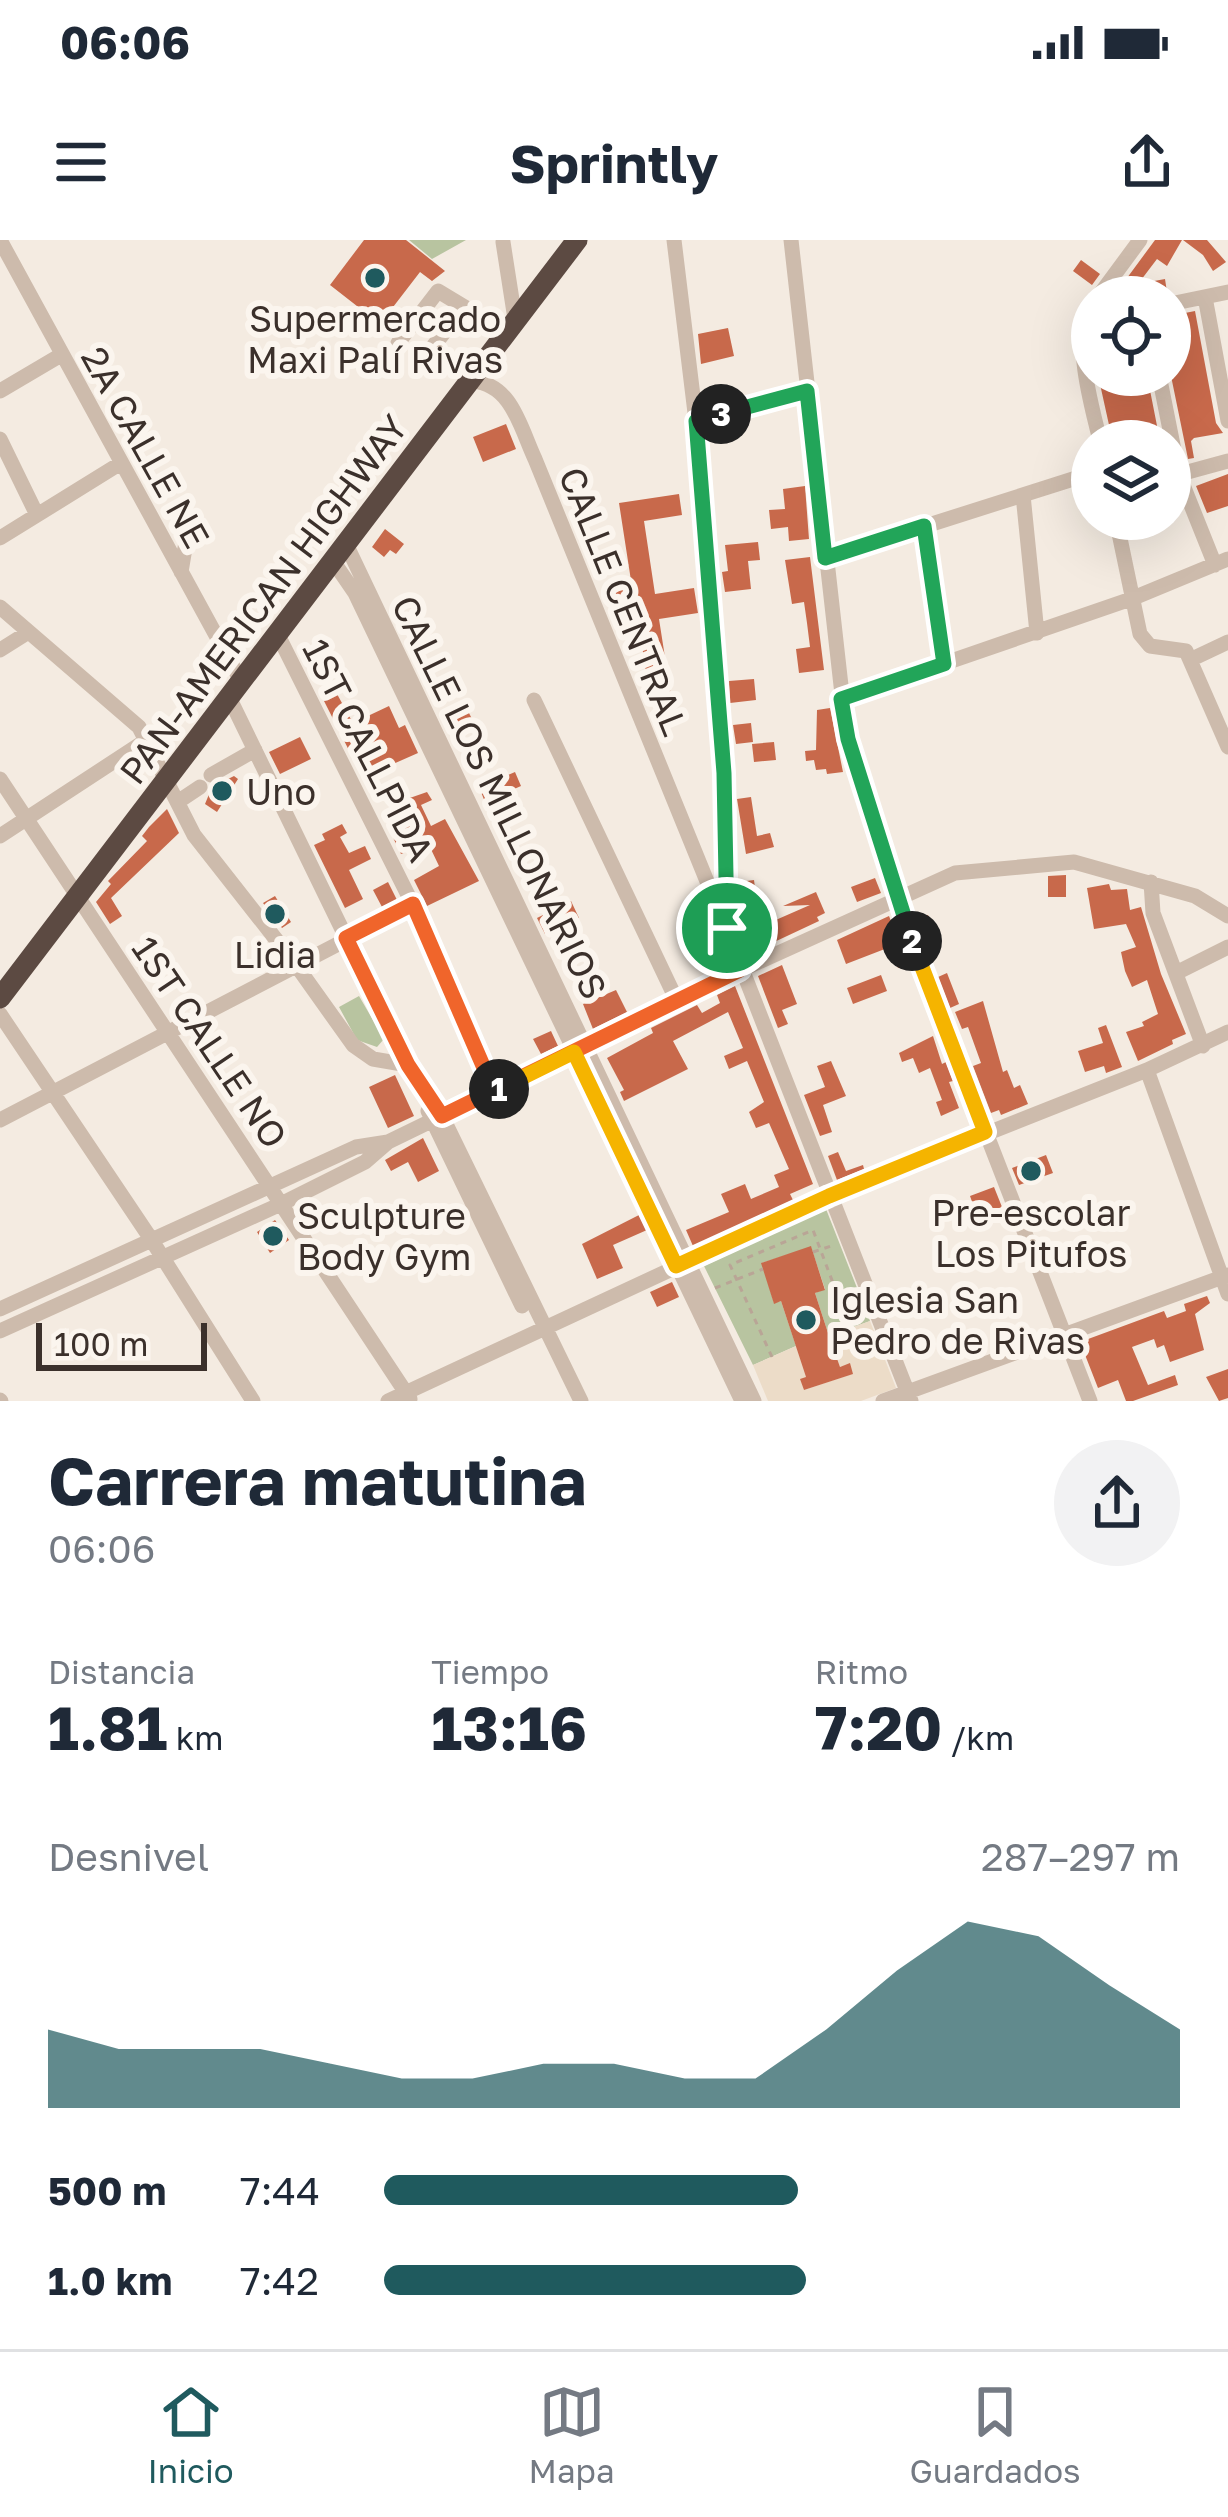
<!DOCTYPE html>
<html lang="es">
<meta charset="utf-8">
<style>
body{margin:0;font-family:"Golos Text",sans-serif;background:#f2f2f3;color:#1f2937;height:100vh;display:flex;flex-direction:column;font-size:45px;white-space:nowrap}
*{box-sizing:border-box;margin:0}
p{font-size:39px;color:#747a83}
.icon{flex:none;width:66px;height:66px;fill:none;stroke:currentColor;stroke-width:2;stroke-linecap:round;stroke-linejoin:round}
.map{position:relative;height:1161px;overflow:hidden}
.sheet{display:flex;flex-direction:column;background:#fff;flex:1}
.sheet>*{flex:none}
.tools{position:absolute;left:1071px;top:36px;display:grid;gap:24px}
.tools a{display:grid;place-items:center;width:120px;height:120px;border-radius:50%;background:#fff;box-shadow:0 12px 48px #0002;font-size:60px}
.scale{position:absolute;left:36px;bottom:30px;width:171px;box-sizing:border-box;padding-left:12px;border:6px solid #3b302b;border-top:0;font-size:33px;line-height:42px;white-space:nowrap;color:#3b302b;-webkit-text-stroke:9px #fbf5ee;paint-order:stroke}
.pin{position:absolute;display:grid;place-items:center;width:102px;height:102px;color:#fff;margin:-51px;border:6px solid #fff;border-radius:50%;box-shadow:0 3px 12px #0007}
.km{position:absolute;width:60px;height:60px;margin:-30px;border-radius:50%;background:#222;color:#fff;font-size:33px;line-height:60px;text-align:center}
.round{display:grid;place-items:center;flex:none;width:126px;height:126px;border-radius:63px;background:#f2f2f3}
.headline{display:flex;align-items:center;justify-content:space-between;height:204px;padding:0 48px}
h1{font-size:66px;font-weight:700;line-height:90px}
.figures{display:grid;grid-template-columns:repeat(3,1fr);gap:18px;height:204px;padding:12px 48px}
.figures div{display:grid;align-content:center}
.figures b{font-size:60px;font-weight:700}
.figures small{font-size:33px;font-weight:400}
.figures p{font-size:33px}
.chart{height:336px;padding:24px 48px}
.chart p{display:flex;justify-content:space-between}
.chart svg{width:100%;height:216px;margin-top:12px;fill:#1f5a5e;opacity:.7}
ul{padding:0 48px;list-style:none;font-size:39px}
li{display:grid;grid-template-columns:192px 144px 1fr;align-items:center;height:90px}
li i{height:30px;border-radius:15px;background:#1f5a5e}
.status{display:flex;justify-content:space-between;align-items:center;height:84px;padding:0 60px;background:#fff;direction:ltr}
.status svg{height:33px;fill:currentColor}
header{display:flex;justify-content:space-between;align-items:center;height:156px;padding:0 48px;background:#fff;font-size:54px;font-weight:700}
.dock{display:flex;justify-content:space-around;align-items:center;height:168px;border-top:3px solid #e0e1e3;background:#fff;font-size:33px;color:#747a83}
.dock a{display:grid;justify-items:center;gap:6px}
.dock .active{color:#1f5a5e}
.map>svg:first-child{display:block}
.green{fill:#b8c4a0}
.plaza{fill:#ecdcc8}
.building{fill:#c8694b}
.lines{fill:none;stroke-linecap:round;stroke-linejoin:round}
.path{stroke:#b9a596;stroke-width:3;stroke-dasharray:6 6;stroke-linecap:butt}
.minor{stroke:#cdbbac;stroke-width:15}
.highway{stroke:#5c4a42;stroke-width:21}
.split-1-casing{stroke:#fff;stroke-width:24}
.split-2-casing{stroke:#fff;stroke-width:24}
.split-3-casing{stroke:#fff;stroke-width:24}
.split-4-casing{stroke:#fff;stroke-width:24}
.split-1{stroke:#f0652b;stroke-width:15}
.split-2{stroke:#f5b400;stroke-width:15}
.split-3{stroke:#22a559;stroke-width:15}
.split-4{stroke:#22a559;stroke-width:15}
.poi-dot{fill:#1f5a5e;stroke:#fbf5ee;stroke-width:4.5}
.labels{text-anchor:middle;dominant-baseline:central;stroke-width:12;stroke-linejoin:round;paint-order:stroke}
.poi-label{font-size:36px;fill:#3b302b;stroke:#fbf5ee}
.street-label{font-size:36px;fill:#3b302b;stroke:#fbf5ee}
</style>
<div class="status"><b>06:06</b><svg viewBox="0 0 49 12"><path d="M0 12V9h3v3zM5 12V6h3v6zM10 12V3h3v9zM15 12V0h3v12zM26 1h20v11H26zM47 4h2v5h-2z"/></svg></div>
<header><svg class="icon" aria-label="menu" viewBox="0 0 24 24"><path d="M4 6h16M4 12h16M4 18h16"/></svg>Sprintly<svg class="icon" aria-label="share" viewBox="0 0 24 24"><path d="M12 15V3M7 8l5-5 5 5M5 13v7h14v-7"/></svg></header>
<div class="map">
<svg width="1228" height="1161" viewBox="0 0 1228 1161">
<rect width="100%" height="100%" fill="#f4ebe1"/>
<path class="green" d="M409 0H466L432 19Z
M359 756 384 799 377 807 357 800 339 767Z
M826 969 870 1081 829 1096 815 1053 825 1049 811 1007 762 1023 774 1063 781 1061 796 1106 753 1125 704 1026Z"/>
<path class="plaza" d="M870 1081 896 1148 861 1161H768L753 1125 796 1106 806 1137 801 1140 804 1150 852 1134 850 1124 840 1127 829 1096Z"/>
<path class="building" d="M364 0H406L445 31 432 41 420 32 380 84 330 45Z
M1155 0H1182L1167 26 1157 19 1138 44 1165 39 1167 52 1153 57 1150 43 1140 57H1113Z
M1183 0H1207L1226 22 1213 31 1203 15Z
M1081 20 1100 34 1092 45 1073 31Z
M1195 71 1216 183 1223 193 1194 198 1191 201 1194 218 1188 219 1170 131V76Z
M728 88 734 116 701 124 698 94Z
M1098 135H1147L1160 201H1134L1132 190 1111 194Z
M506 184 516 209 483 222 473 197Z
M1228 234V266L1207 273 1196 246Z
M805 246 809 299 789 301 788 287 771 289 769 270 785 269 783 249Z
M679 254 682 275 644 281 655 354 694 348 698 373 659 379 672 462 651 465 639 386 617 389 612 377 608 351 632 347 619 263Z
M385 289 404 304 396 314 390 310 384 317 372 307Z
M758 302 760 320 748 321 751 349 725 352 722 332 728 331 725 305Z
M810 317 824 430 799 433 796 409 810 407 807 383 804 362 792 364 785 320Z
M754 439 756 460 730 463 729 441Z
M337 454 353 483 389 466 399 488 405 485 418 513 375 532 364 540 324 461Z
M830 468 843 532 827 534 826 529 816 530 814 520 806 521 805 511 816 510 817 470Z
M467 469 476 487 456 496 448 478Z
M751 483 753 502 736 504 733 485Z
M300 497 311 519 280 534 269 512Z
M774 502 776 520 754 522 752 504Z
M515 532 521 546 485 562 479 547Z
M234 536 238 539 217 572 205 564 212 547Z
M427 552 432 560 421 565 431 586 445 579 479 641 427 666 414 640 439 626 428 603 401 614 384 579 408 567 404 560Z
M751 557 757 596 770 593 774 607 746 614 737 559Z
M167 569 179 593 111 658 122 676 110 684 96 662 111 644 108 641 147 601 142 596 149 587Z
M342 584 347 593 340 597 349 613 365 606 371 619 349 630 363 659 345 668 314 605 325 600 322 594Z
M1066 635V657H1048V636Z
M875 638 881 653 857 662 851 647Z
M754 640 758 671 743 673 739 642Z
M388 642 397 660 382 667 373 650Z
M1109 644 1111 650 1127 649 1130 670 1141 667 1161 734 1186 794 1172 800 1173 804 1138 821 1126 792 1144 786 1142 782 1158 774 1147 740 1132 747 1125 731 1121 712 1136 707 1126 684 1094 689 1087 648Z
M816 652 825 673 817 677 819 681 770 704 762 686 810 665 783 666Z
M275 656 291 682 282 688 263 663Z
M571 661 579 678 545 694 537 678Z
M928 675 938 707 928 711 916 680Z
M889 676 908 724 898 728 890 707 846 724 837 700Z
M694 708 714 715 710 728 690 721Z
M782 725 797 764 782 770 788 784 778 788 758 736Z
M947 733 959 764 950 768 938 737Z
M881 735 887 751 853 764 847 748Z
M735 746 813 944 790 954 793 960 693 1006 686 990 729 972 721 954 745 944 751 959 779 947 774 935 789 929 769 883 756 888 749 872 764 862 747 821 729 829 724 816 743 808 728 772 673 801 688 829 624 861 620 852 624 850 607 818 653 793 651 788 697 765 702 773 720 763 717 755Z
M616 750 627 772 593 789 583 764Z
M983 761 1003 832 1007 830 1014 848 1020 845 1028 864 1001 875 999 870 991 873 973 826 981 823 968 787 962 789 955 772Z
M1106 785 1122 827 1106 833 1104 826 1085 832 1078 811 1103 803 1098 788Z
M551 791 558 806 541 814 533 799Z
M933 796 942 824 946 822 953 841 949 842 959 868 941 876 936 862 942 860 930 828 919 833 913 818 902 822 899 813Z
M831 821 846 856 823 865 832 892 820 896 804 855 825 847 817 826Z
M395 835 414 876 388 888 369 847Z
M423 898 439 931 418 942 408 922 391 931 385 920Z
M838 912 846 931 863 925 864 929 837 940 828 916Z
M1046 915 1053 933 1019 945 1012 928Z
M994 947 1002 967 977 976 970 956Z
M639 975 647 990 613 1005 623 1028 597 1039 582 1004Z
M275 980 289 1000 270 1013 257 992Z
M811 1006 825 1050 815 1053 829 1096 840 1127 850 1123 853 1134 804 1150 800 1139 806 1137 781 1061 774 1064 761 1023Z
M672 1042 679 1057 657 1067 650 1052Z
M1207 1056 1210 1063 1195 1074 1204 1110 1170 1122 1164 1105 1157 1108 1154 1099 1132 1107 1148 1145 1175 1135 1178 1145 1133 1161H1126L1118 1140 1098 1148 1080 1102 1164 1071 1167 1078 1186 1071 1184 1064Z
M1228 1129V1158L1219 1161 1206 1137Z"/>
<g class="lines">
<path class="path" d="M813 1012 834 1005
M715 1048 763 1029
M772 1117 730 1025 813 990 850 1088"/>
<path class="minor" d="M0 0 241 441
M674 0 696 181 724 533 727 679
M791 0 847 499 895 658 1090 1161
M503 2 515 79
M1098 57 1140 0
M1205 57 1228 181
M1170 64 1228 52
M1092 65C1072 102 1091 162 1100 201
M398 103 438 51 506 92
M424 118 464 67
M1159 135 1179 235 1215 325
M472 141C512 144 520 187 535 219L726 688 911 1161
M0 151 61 115
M696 181 807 151
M0 199 37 275
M1173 236 1228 221
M1023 255 1037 393
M1116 279 1140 394 1150 406 1186 411 1228 507
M924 287 943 424
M0 298 121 223
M346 304 754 1161
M825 318 1092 233
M333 321 355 353 742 1161
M181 332 190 278
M0 367 139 487 194 595 296 725 353 805 373 819 408 825 442 876 581 1161
M277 393 413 665 494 851
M0 410 27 393
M1192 419 1228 402
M229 457 409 827
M841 459 1131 359 1228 319
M534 460 677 761
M211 535 255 510
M0 539 410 1159
M179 561 200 547
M0 596 145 501
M1151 642 1153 673 1203 806
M1176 733 1228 707
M0 774 151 999 253 1161
M1147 830 1228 1054
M428 871 522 1066
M0 880 413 665
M0 1069 356 907 388 902
M0 1091 281 964 365 922 388 902 741 730 955 633 1074 622 1195 656 1228 676
M0 1160 1 1161
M388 1161 829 956 1147 830 1228 792
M883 1161 1228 1035"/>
<path class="highway" d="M0 758 577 0"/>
</g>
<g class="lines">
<defs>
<path id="split-1" d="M499 849 494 851 413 664 346 698 408 825 442 876 740 730 727 688"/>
<path id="split-2" d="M499 849 574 812 676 1026 829 956 985 892 912 701"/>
<path id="split-3" d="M721 174 807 151 825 318 924 286 944 424 841 459 848 499 912 701"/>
<path id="split-4" d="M721 174 696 181 724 533 727 688"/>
</defs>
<use href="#split-1" class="split-1-casing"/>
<use href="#split-2" class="split-2-casing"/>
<use href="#split-3" class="split-3-casing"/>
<use href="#split-4" class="split-4-casing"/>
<use href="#split-1" class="split-1"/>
<use href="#split-2" class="split-2"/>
<use href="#split-3" class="split-3"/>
<use href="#split-4" class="split-4"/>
</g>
<g class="poi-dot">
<circle cx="375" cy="38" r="12"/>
<circle cx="222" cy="551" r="12"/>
<circle cx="275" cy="674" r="12"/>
<circle cx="1031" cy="931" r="12"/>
<circle cx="273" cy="996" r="12"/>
<circle cx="806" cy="1080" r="12"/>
</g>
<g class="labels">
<g class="poi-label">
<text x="375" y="78">Supermercado<tspan x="375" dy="41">Maxi Palí Rivas</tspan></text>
<text x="246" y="551" text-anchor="start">Uno</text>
<text x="275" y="714">Lidia</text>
<text x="1031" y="972">Pre-escolar<tspan x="1031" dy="41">Los Pitufos</tspan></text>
<text x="297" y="975" text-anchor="start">Sculpture<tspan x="297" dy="41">Body Gym</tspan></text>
<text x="830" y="1059" text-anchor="start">Iglesia San<tspan x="830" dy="41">Pedro de Rivas</tspan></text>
</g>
<g class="street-label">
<text transform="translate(146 207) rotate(61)">2A CALLE NE</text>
<text transform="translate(263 359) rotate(-53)">PAN-AMERICAN HIGHWAY</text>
<text transform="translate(624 361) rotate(68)">CALLE CENTRAL</text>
<text transform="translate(369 510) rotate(63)">1ST CALLPIDA</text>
<text transform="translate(500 557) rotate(64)">CALLE LOS MILLONARIOS</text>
<text transform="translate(210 802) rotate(56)">1ST CALLE NO</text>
</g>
</g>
</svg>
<div class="tools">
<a><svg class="icon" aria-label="locate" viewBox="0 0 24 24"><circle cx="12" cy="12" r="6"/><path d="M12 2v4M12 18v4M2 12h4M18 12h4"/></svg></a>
<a><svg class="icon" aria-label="layers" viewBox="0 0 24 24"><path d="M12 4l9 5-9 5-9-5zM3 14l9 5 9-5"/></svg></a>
</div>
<div class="scale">100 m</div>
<div class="pin" style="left:727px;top:688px;background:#1e9e55"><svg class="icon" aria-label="arrive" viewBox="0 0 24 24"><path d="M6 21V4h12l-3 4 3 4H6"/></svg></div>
<b class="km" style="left:499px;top:849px">1</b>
<b class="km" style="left:912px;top:701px">2</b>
<b class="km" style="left:721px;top:174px">3</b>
</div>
<section class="sheet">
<div class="headline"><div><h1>Carrera matutina</h1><p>06:06</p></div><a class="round"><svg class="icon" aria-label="share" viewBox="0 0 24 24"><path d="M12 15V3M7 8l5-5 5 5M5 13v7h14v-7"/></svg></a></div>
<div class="figures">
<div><p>Distancia</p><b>1.81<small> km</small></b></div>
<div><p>Tiempo</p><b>13:16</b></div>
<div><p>Ritmo</p><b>7:20<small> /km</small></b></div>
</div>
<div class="chart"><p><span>Desnivel</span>287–297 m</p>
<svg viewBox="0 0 160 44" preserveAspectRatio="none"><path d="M0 44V28L10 32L20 32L30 32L40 35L50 38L60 38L70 35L80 35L90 38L100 38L110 28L120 16L130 6L140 9L150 19L160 28V44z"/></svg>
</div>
<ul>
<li><b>500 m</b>7:44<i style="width:52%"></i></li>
<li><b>1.0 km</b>7:42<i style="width:53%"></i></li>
</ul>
</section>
<nav class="dock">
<a class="active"><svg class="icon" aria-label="home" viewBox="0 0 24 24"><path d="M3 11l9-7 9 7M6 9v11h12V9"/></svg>Inicio</a>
<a><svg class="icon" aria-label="map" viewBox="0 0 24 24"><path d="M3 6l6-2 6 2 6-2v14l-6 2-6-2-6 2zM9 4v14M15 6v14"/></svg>Mapa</a>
<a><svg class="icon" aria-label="saved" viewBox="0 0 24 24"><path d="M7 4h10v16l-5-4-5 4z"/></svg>Guardados</a>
</nav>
